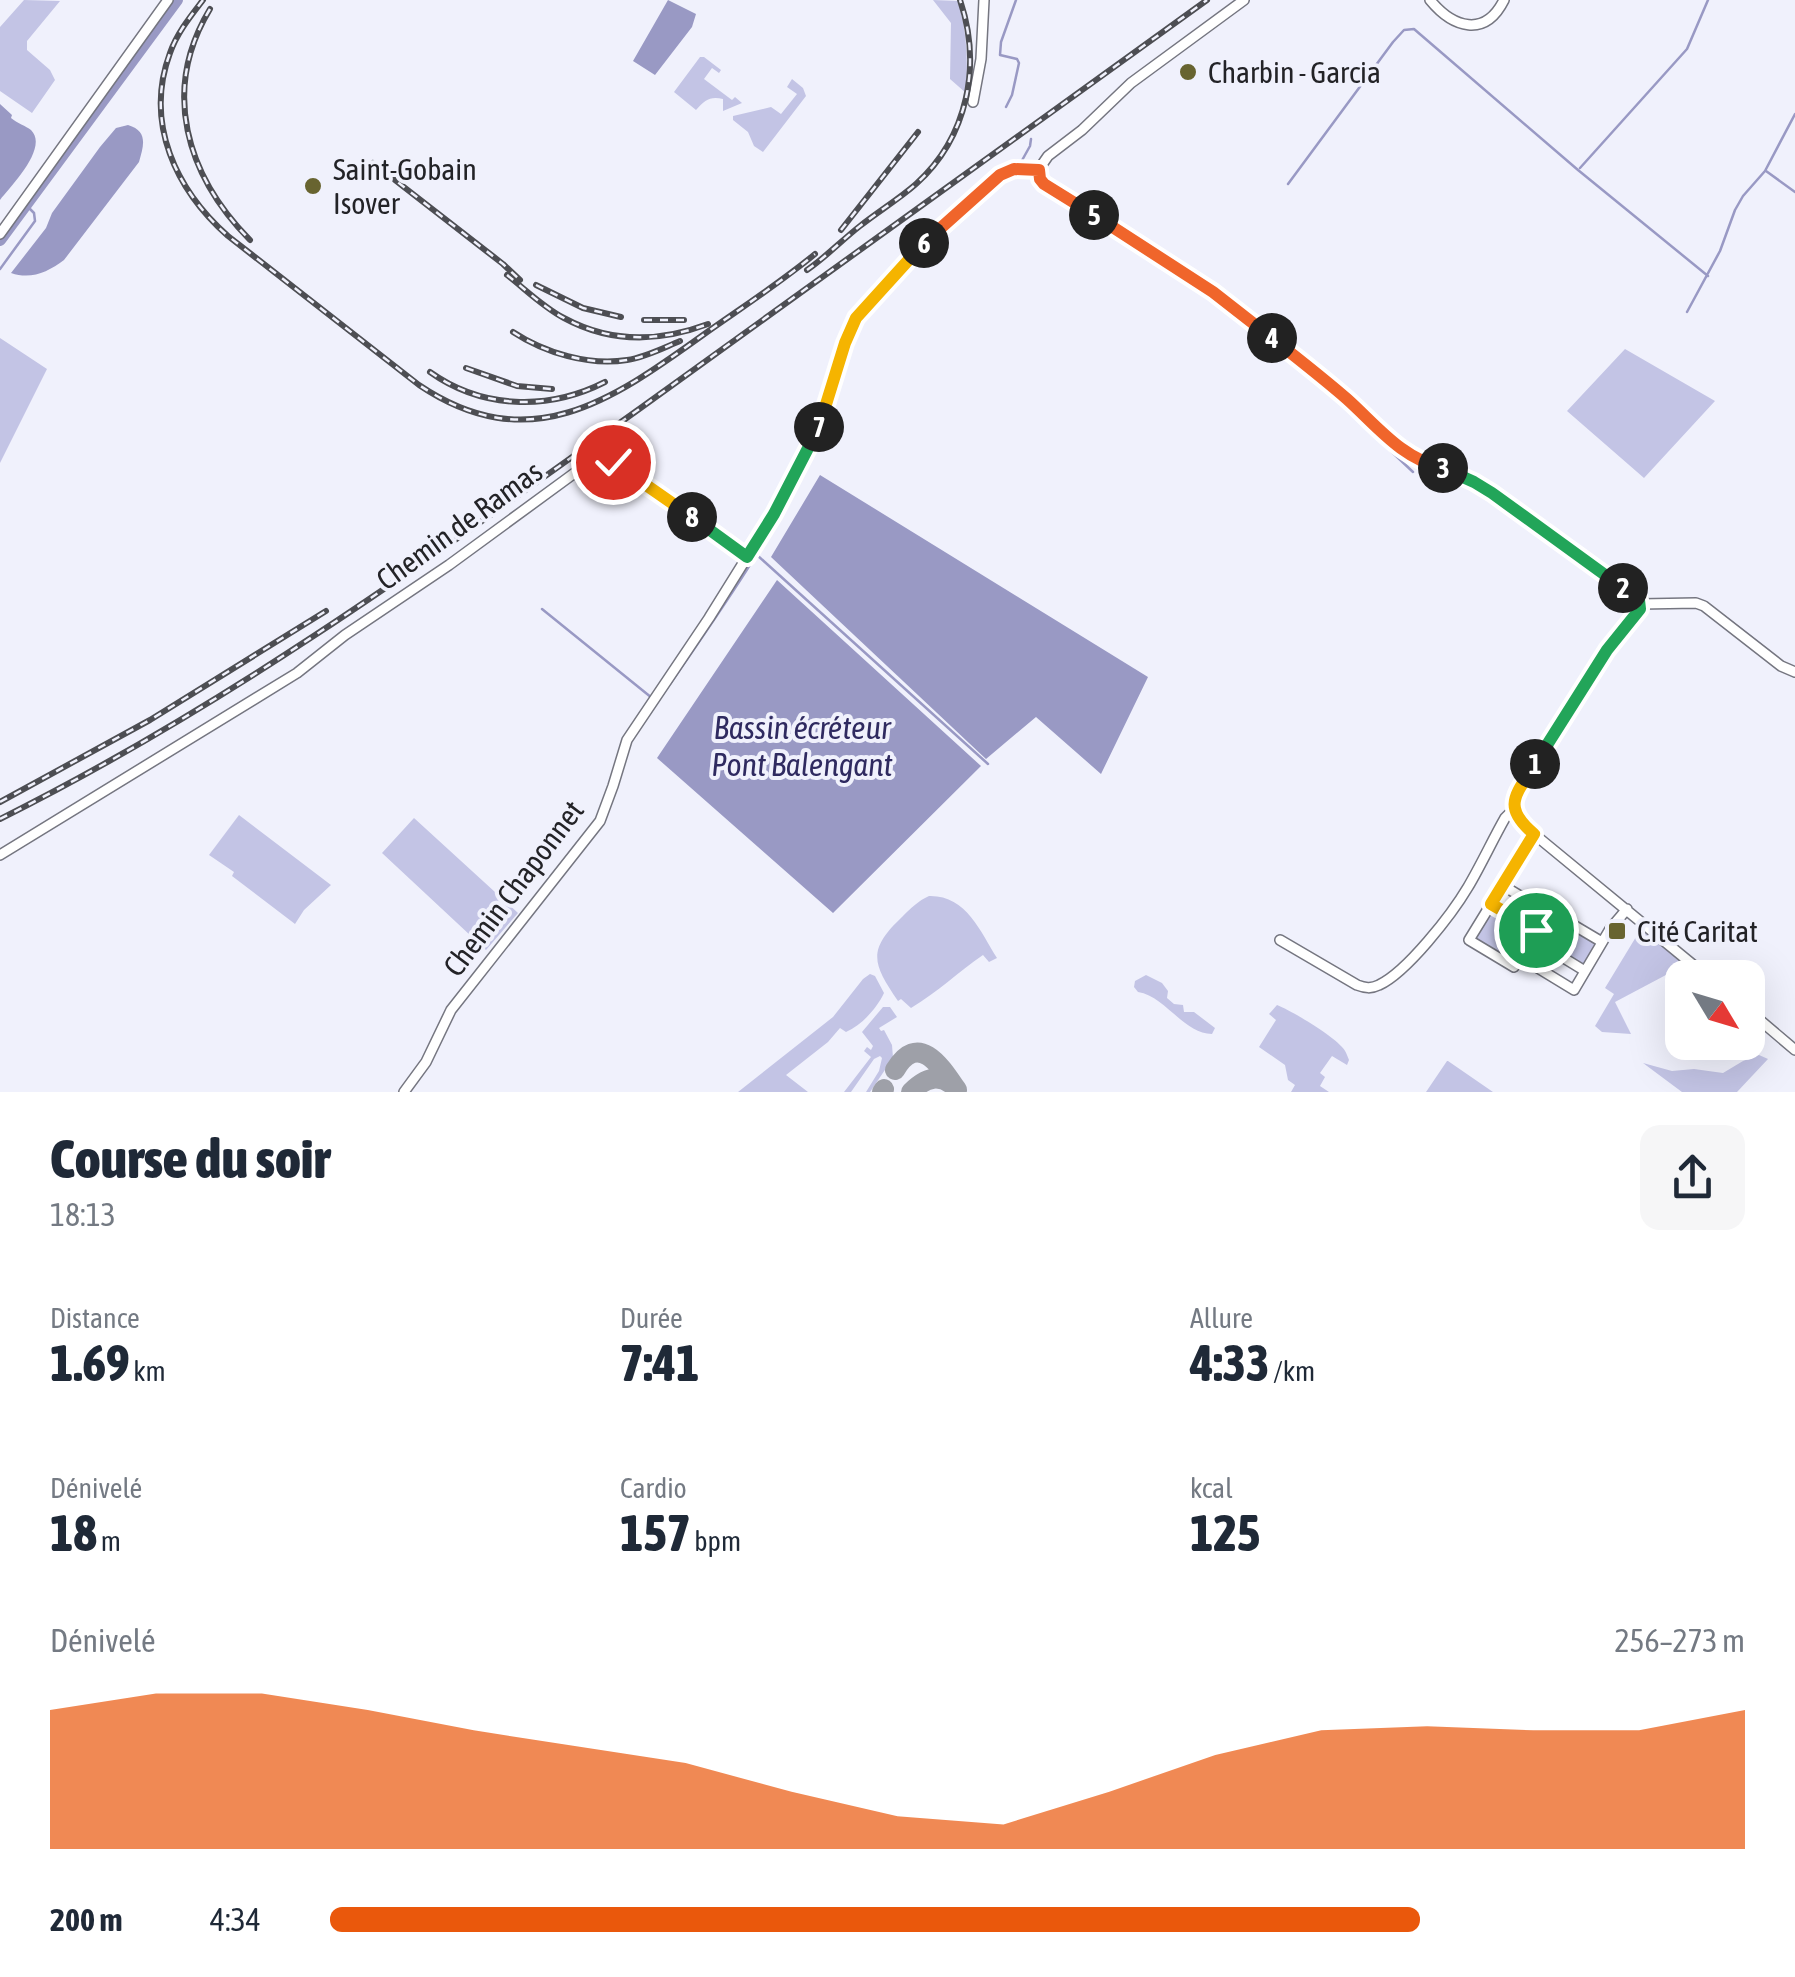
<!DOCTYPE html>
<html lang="fr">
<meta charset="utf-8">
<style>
body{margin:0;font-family:"Asap Condensed",sans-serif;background:#f6f6f7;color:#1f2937;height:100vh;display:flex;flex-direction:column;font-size:38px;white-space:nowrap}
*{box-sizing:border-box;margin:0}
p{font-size:32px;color:#747a83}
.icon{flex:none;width:55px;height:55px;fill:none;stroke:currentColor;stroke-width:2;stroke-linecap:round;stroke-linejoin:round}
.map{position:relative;height:1092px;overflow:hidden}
.drawer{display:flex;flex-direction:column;background:#fff;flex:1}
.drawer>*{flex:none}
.needle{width:65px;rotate:128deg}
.fabs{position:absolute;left:1665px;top:960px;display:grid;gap:20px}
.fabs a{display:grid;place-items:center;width:100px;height:100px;border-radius:20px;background:#fff;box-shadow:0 10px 40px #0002;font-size:50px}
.pin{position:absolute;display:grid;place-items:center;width:85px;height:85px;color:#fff;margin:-42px;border:5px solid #fff;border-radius:50%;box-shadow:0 2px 10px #0007}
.km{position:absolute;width:50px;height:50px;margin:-25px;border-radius:50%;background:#222;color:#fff;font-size:28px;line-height:50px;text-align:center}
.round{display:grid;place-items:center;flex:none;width:105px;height:105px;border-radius:20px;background:#f6f6f7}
.headline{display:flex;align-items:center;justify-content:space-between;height:170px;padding:0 50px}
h1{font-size:55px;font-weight:800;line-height:75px}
.metrics{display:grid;grid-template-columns:repeat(3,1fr);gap:15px;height:170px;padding:10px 50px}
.metrics div{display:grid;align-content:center}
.metrics b{font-size:50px;font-weight:800}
.metrics small{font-size:28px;font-weight:400}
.metrics p{font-size:28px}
.chart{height:280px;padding:20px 50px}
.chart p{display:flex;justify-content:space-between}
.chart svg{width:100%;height:180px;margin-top:10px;fill:#ea580c;opacity:.7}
ul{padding:0 50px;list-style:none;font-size:32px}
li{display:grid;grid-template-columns:160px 120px 1fr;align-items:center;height:75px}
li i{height:25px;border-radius:12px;background:#ea580c}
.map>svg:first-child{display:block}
.green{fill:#c3c4e5}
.water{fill:#9999c4}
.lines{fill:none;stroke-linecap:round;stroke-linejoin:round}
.stream{stroke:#9999c4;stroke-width:2.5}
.river{stroke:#9999c4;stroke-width:12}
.taxiway{stroke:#9ea0a8;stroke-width:20}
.minor-casing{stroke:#757680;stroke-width:12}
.minor{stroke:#fff;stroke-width:9}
.rail-casing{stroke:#4d4e53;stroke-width:6}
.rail{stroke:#f0f1fc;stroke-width:2.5;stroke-dasharray:8;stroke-linecap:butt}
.split-1-casing{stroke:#fff;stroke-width:20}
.split-2-casing{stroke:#fff;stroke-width:20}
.split-3-casing{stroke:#fff;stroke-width:20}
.split-4-casing{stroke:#fff;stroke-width:20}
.split-5-casing{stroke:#fff;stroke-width:20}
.split-6-casing{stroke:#fff;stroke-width:20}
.split-7-casing{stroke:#fff;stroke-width:20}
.split-8-casing{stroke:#fff;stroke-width:20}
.split-9-casing{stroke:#fff;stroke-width:20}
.split-1{stroke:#f5b400;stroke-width:12}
.split-2{stroke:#22a559;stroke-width:12}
.split-3{stroke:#22a559;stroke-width:12}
.split-4{stroke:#f0652b;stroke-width:12}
.split-5{stroke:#f0652b;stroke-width:12}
.split-6{stroke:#f0652b;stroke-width:12}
.split-7{stroke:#f5b400;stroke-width:12}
.split-8{stroke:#22a559;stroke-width:12}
.split-9{stroke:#f5b400;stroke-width:12}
.poi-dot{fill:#686430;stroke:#f0f1fc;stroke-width:4}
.labels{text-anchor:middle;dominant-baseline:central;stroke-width:8;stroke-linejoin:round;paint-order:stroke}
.poi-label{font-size:30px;fill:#232327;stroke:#f0f1fc;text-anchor:start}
.street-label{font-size:30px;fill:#232327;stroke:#f0f1fc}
.water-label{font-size:32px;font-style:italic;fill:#2f2a60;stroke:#f0f1fc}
</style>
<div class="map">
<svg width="1795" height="1092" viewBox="0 0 1795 1092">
<rect width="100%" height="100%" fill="#f0f1fc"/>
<path class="green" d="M24 0 60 1 27 41V50L50 70 55 80 32 113 0 91V27Z
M933 0 958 1C967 32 968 60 966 93L950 79 951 23Z
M700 57H704L721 70 719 73 712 68 704 79 732 100 735 97 742 103 723 111V99C710 96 705 100 696 110L674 92Z
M792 79 803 88 806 96 763 152 754 146 748 132 733 120V116L771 107 781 114 797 94 787 87Z
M0 338 47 369 0 463Z
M1625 349 1715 401 1644 478 1567 411Z
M239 815 331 885 304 910 295 924 232 876 234 872 209 855Z
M414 818 518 913 486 950 382 853Z
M929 896C966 895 980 931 997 958L989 962 983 955C958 972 938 992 911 1008L901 999 898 1001C872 963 867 950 903 916 911 908 918 901 929 896Z
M1492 909 1530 933 1513 962 1474 939Z
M1549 915 1597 944 1585 966 1535 937Z
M1642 927 1702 977H1693L1681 967 1615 1002 1631 1034 1602 1032 1595 1026 1614 994 1605 988Z
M870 974 875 976 884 993C877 1008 862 1025 846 1032L840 1028 828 1042 786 1075 808 1092H738L833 1017 863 979Z
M1146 975 1162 983 1168 991 1167 998 1174 1004 1183 1005 1184 1012H1194L1215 1028 1212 1034C1184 1034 1165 996 1138 992L1134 987 1135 981Z
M1277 1005C1292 1011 1330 1034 1341 1046 1346 1051 1346 1053 1349 1060L1347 1065 1332 1056 1320 1073 1325 1077 1320 1086 1329 1092H1291L1295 1085 1288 1080 1285 1065 1259 1047 1276 1020 1269 1014Z
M883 1007H890L897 1017 879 1028 881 1031 884 1030 892 1045 893 1058 870 1092H866L879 1071 882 1058 880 1056 874 1059 851 1092H844L871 1057 864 1051 867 1047 871 1050 873 1046 862 1032Z
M1759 1055 1768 1059 1737 1092H1682L1643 1063 1672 1071 1694 1069 1723 1073 1743 1061Z
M1447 1061H1448L1493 1092H1426Z"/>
<path class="water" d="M668 0 696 14 692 27 655 75 633 61Z
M0 104 12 115 11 118C17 123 26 126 31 130 49 148 11 186 0 200Z
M128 125C148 131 144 145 139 162L64 260C48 272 31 280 11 273L46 228 52 213 100 147 116 128Z
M820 475 1148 677 1101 774 1036 717 986 759 771 557Z
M777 580 981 766 833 913 657 758Z"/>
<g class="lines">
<path class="stream" d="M1006 107 1012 95 1019 63 1017 59 1000 55 1001 42 1016 0
M1020 164 1030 146 1031 139
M1580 168 1687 49 1708 0
M1766 171 1795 192
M1288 184 1393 42 1404 30 1414 29 1578 170 1708 276
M1069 192 1210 285
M0 269 35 221 34 213 26 205
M1199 290 1239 319
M1232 302 1349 395 1387 431
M1687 312 1720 251 1735 210 1743 196 1765 171 1795 114
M857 326 891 286 955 220 985 199 1007 177
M1256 334 1340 403 1413 472
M848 355 852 337
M1397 440 1416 453 1470 473 1508 497 1590 559 1650 600
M757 555 988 764
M542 609 652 698
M1724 616 1769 651
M670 684C722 609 775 532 815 450 828 422 835 391 844 362
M1532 758 1602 646 1628 613 1631 600 1568 555"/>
<path class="river" d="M0 240 177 0"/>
<path class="taxiway" d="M895 1070C919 1030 942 1068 957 1090
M882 1092 884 1089
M911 1092C926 1077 940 1073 956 1088"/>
<defs>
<path id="minor" d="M1430 0C1453 28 1485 38 1504 0
M973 102 981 59 984 0
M1039 169 1040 179 1044 184 1213 292 1345 398 1406 454 1418 461 1474 482 1633 596 1641 604 1696 603 1704 606 1781 666 1795 672
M1039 169 1048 156 1082 130 1131 83 1244 0
M0 234 168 0
M1514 809 1520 822 1534 834 1709 978
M1534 834 1469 940 1514 967 1520 957 1574 990 1610 929 1627 909
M0 855 297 673 345 635 449 565 591 461 605 459 617 464 747 557 775 514 817 432 845 343 856 318 919 247 995 178 1014 169H1039
M1502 885 1547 912 1520 957
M1491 904 1536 930
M1547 912 1548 910 1602 942
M1531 938 1585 971
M1280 940 1357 985C1365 988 1371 989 1379 985 1407 972 1452 914 1468 887 1481 865 1492 841 1505 818L1514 809 1519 789 1607 651 1636 616 1641 604
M1748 1010 1795 1050
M404 1092 426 1062 451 1010 600 821 613 786 627 740 709 618 747 557"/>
</defs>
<use href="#minor" class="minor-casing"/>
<use href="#minor" class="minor"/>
<defs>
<path id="rail" d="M203 0C190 17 177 33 170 53 144 123 176 190 228 236L419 385C529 459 611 401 703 335 741 308 780 283 815 254
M210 9C161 90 186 175 250 240
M373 163 503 264 520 280
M841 230 918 132
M807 270C826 257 842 240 860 226 879 211 899 199 916 184 968 137 982 65 960 0
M507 275C525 289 543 307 564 318 610 343 660 342 708 324
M536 285 583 308 621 317
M644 320H684
M513 332C545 353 589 366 627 360 646 357 663 348 680 341
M466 368 517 386 552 389
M430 372C482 409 548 411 605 382
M0 802 150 720 326 611
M0 819C229 705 435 555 642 407 830 271 1019 136 1207 0"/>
</defs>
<use href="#rail" class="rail-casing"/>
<use href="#rail" class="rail"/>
</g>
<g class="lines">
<defs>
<path id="split-1" d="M1535 764C1516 795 1501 806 1534 834L1491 904 1536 930"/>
<path id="split-2" d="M1535 764 1607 650 1640 609 1639 600 1623 588"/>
<path id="split-3" d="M1443 468 1474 482 1492 493 1623 588"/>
<path id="split-4" d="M1272 338C1297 358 1323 378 1347 399 1377 426 1402 459 1443 468"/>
<path id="split-5" d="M1094 215 1213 292 1272 338"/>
<path id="split-6" d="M924 243 1000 175 1014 169 1039 170 1040 179 1044 184 1094 215"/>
<path id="split-7" d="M819 427 845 343 856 318 924 243"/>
<path id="split-8" d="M692 517 747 557 774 514 819 427"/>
<path id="split-9" d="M613 462 692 517"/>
</defs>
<use href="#split-1" class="split-1-casing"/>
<use href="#split-2" class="split-2-casing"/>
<use href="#split-3" class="split-3-casing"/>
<use href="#split-4" class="split-4-casing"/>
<use href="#split-5" class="split-5-casing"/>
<use href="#split-6" class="split-6-casing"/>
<use href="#split-7" class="split-7-casing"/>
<use href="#split-8" class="split-8-casing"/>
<use href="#split-9" class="split-9-casing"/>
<use href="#split-1" class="split-1"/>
<use href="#split-2" class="split-2"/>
<use href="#split-3" class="split-3"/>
<use href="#split-4" class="split-4"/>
<use href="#split-5" class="split-5"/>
<use href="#split-6" class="split-6"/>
<use href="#split-7" class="split-7"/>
<use href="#split-8" class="split-8"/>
<use href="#split-9" class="split-9"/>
</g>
<g class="poi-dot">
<circle cx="1188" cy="72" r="10"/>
<circle cx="313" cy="186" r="10"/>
<rect x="1607" y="921" width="20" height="20" rx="5"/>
</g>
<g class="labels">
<g class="poi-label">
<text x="1208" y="72">Charbin - Garcia</text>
<text x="333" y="169">Saint-Gobain<tspan x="333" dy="34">Isover</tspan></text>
<text x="1637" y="931">Cité Caritat</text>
</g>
<g class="street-label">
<text transform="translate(459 525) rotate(-36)">Chemin de Ramas</text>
<text transform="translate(513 888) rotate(-53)">Chemin Chaponnet</text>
</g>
<g class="water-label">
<text x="802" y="727">Bassin écréteur<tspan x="802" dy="37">Pont Balengant</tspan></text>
</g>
</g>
</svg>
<div class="fabs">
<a><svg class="needle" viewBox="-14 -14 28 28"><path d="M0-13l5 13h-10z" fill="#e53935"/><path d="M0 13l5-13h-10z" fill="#747a83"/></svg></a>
</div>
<div class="pin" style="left:1536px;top:930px;background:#1e9e55"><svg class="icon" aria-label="arrive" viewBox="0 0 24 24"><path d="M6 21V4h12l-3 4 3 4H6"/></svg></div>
<div class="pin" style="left:613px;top:462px;background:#d93025"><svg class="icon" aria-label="check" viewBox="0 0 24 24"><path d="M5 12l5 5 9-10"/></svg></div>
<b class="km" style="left:1535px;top:764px">1</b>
<b class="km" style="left:1623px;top:588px">2</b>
<b class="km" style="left:1443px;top:468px">3</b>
<b class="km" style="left:1272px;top:338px">4</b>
<b class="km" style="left:1094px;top:215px">5</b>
<b class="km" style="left:924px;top:243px">6</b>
<b class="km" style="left:819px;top:427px">7</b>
<b class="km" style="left:692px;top:517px">8</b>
</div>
<section class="drawer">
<div class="headline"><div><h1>Course du soir</h1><p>18:13</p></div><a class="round"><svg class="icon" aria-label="share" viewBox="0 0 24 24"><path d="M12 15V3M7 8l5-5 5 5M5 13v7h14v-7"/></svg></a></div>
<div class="metrics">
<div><p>Distance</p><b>1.69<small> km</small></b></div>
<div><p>Durée</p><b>7:41</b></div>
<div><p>Allure</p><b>4:33<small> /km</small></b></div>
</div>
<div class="metrics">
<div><p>Dénivelé</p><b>18<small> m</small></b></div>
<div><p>Cardio</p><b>157<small> bpm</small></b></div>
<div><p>kcal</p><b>125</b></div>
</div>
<div class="chart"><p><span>Dénivelé</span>256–273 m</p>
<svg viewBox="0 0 160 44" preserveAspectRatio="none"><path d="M0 44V10L10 6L20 6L30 10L40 15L50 19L60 23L70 30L80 36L90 38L100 30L110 21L120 15L130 14L140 15L150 15L160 10V44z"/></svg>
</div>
<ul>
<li><b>200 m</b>4:34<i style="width:77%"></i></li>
</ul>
</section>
